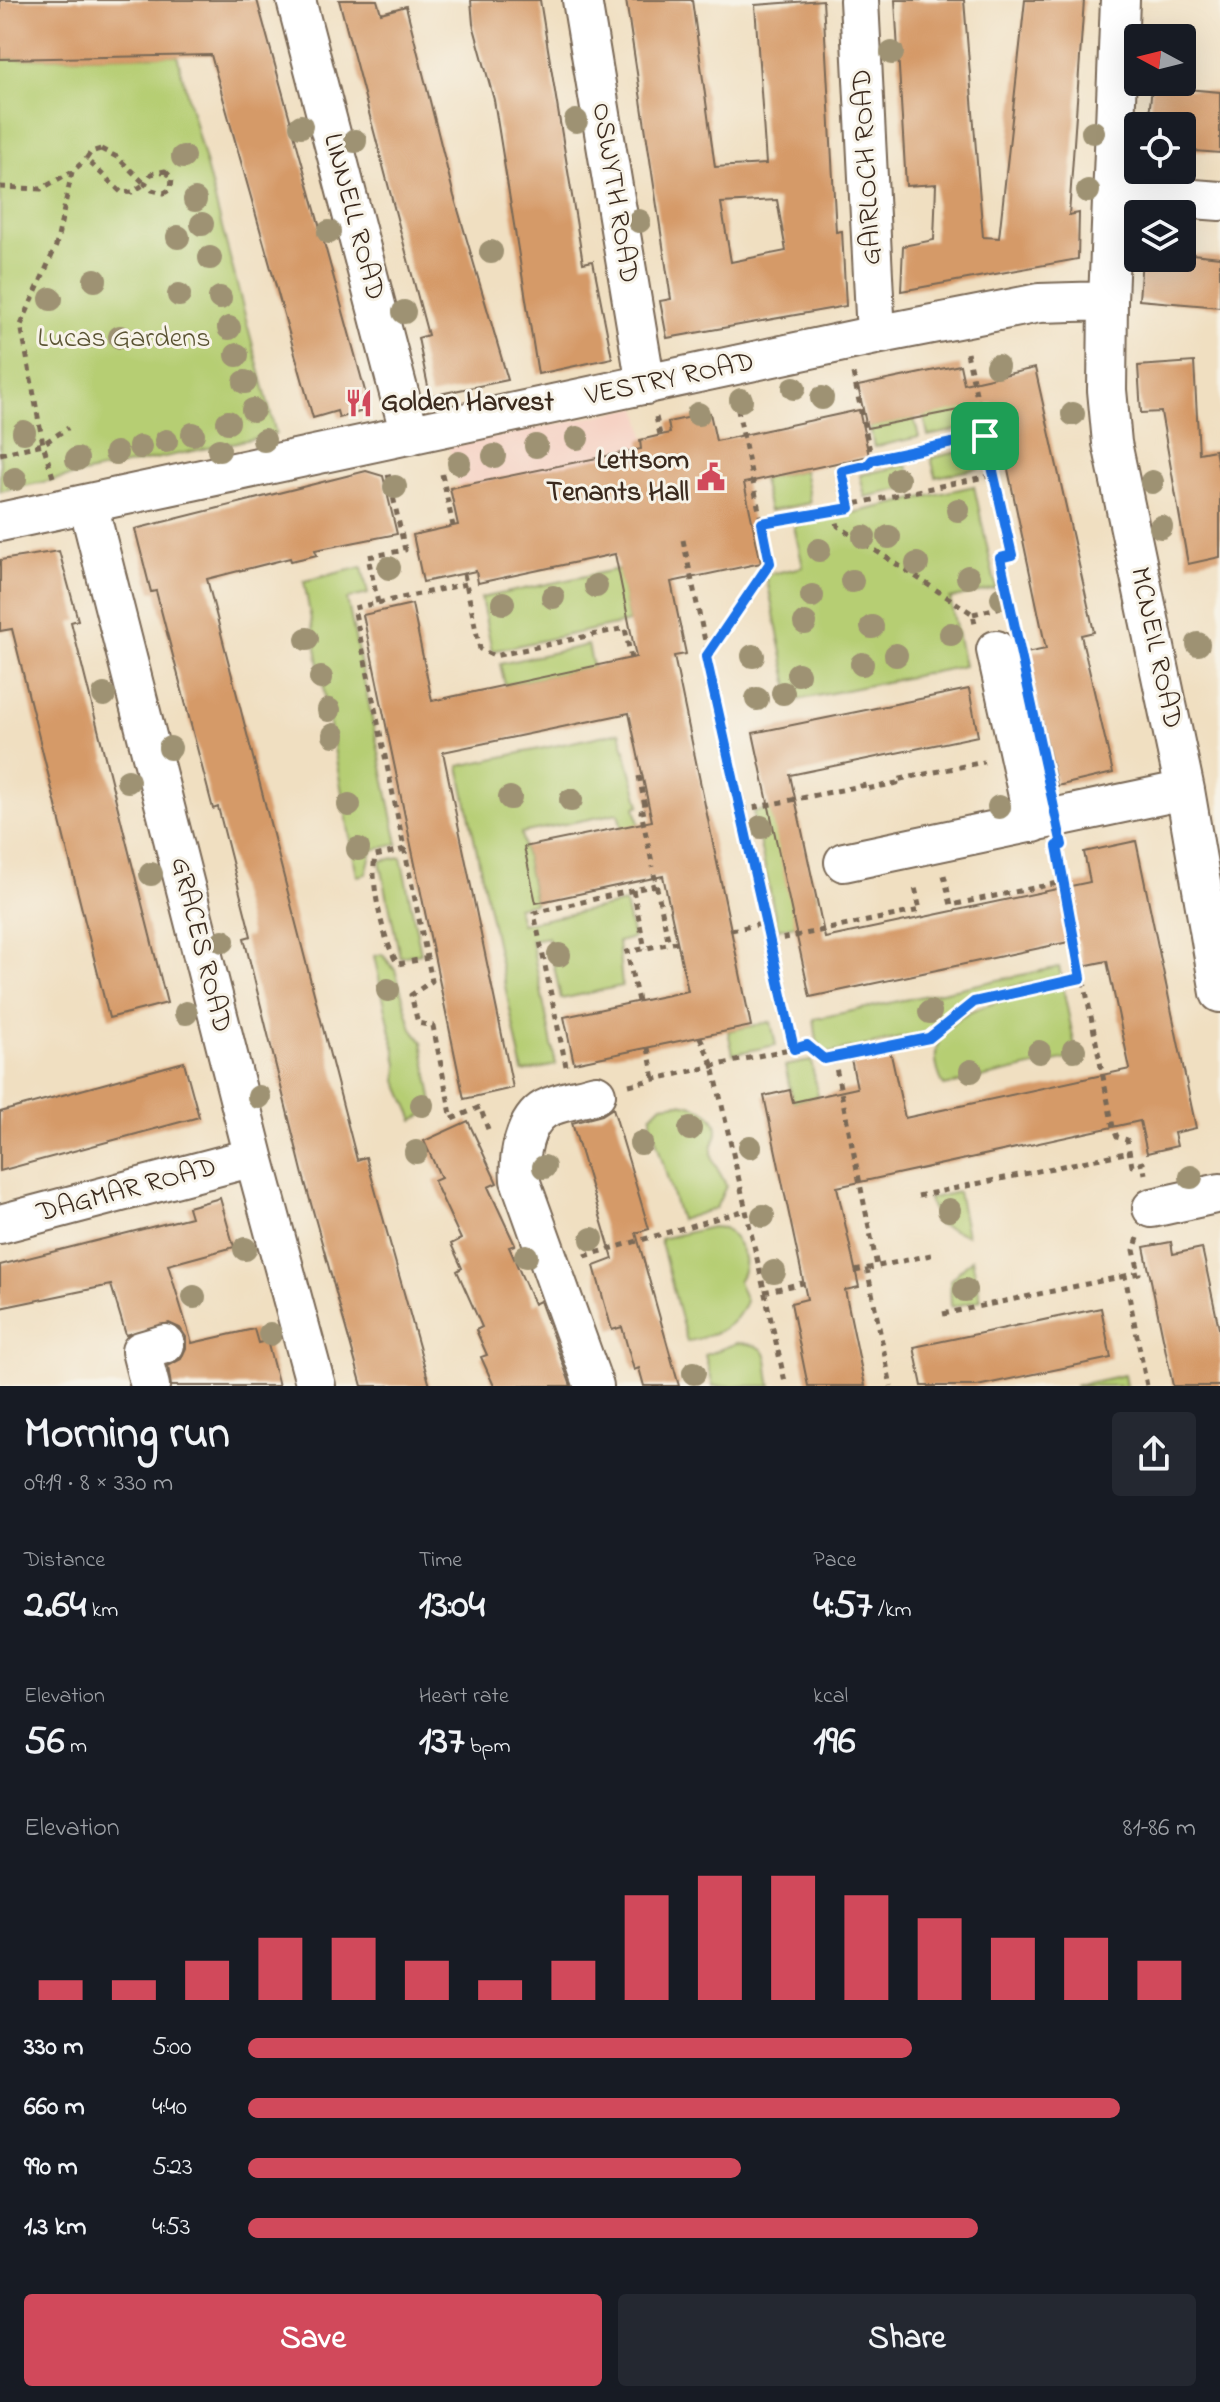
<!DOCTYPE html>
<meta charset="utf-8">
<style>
body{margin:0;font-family:"Indie Flower",sans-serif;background:#242831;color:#f1f3f6;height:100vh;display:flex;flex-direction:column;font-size:30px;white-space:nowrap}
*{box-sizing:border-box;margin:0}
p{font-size:26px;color:#9ea1a6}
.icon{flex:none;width:44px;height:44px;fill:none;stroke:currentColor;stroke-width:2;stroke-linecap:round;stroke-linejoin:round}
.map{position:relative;height:1386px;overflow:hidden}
.panel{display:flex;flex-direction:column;background:#171b24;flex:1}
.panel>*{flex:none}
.needle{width:52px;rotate:277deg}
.buttons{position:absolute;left:1124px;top:24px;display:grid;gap:16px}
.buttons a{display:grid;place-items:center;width:72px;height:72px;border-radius:8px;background:#171b24;box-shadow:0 8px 32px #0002;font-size:40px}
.pin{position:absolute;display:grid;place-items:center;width:68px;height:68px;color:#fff;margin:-34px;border-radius:16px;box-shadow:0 4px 12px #0006}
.round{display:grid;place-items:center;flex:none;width:84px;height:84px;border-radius:8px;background:#242831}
.headline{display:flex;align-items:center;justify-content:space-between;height:136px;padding:0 24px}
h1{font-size:44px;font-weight:800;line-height:60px}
.figures{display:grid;grid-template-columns:repeat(3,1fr);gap:12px;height:136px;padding:8px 24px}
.figures div{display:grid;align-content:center}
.figures b{font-size:40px;font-weight:800}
.figures small{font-size:22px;font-weight:400}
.figures p{font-size:22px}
.chart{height:224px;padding:16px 24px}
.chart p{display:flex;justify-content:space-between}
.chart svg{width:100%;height:144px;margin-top:8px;stroke:#d1495b;stroke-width:6}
.primary-button{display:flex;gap:16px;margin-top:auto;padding:16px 24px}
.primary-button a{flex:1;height:92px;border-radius:8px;background:#d1495b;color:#fff;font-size:32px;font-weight:800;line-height:92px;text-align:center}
.primary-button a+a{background:#242831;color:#f1f3f6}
ul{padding:0 24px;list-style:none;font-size:26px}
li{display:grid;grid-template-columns:128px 96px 1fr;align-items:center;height:60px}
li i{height:20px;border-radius:10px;background:#d1495b}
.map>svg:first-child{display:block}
.built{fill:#f6d2c4}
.green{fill:#b6ce73;stroke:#787c48;stroke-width:2}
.building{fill:#d59a67;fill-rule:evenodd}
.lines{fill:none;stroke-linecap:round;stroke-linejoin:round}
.minor-casing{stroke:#7a6957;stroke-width:42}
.path{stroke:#7a6957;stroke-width:5;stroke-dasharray:6 6;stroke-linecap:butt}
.minor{stroke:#fff;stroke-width:38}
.tree{fill:#9e9273}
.route-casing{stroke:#fff;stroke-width:16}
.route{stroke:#1a73e8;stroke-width:10}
.labels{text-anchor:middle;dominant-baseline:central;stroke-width:6;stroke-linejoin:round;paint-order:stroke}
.street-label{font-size:28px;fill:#3b2a1e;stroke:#f7f3e8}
.park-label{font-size:28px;fill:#5a5333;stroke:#f7f3e8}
.poi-label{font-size:28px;font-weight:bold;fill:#3b2a1e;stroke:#f7f3e8;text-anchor:start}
</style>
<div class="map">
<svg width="1220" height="1386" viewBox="0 0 1220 1386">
<rect width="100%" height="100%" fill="#f7f3e8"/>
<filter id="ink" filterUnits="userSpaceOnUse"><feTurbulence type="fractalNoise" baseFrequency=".0125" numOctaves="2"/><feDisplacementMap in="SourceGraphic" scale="16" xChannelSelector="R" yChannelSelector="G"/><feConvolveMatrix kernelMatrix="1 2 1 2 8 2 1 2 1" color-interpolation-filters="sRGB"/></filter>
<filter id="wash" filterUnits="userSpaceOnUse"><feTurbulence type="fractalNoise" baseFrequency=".006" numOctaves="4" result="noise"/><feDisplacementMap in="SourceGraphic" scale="32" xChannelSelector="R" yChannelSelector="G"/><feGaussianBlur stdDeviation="1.8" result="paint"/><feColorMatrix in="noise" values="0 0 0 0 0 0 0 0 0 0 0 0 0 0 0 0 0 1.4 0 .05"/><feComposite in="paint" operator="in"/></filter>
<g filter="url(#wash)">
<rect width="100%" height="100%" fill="#f0dfc1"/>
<path class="built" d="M638 407 650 459 461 499 449 447Z"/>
<path class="green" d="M177 55 276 434 0 491V59Z
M966 407 970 427 928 436 924 416Z
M914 418 919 437 874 447 870 427Z
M976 448 980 468 936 477 931 458Z
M907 465 912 487 865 497 860 475Z
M804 470 810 503 769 511 762 479Z
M974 486 996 588 950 599 964 666 792 701 766 575 803 567 794 526Z
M362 567 368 594 347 599 398 844 372 850 366 874 357 876 304 581Z
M619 569 629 622 492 651 481 598Z
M588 645 593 667 505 685 500 664Z
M620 732 640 805 635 807 646 856 627 850 618 813 521 833 535 903 517 907 521 924 625 903 633 938 618 942 622 986 561 999 548 937 531 940 556 1065 523 1072 459 766Z
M770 809 815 891 821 919 778 929 753 812Z
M401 857 421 953 400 957 380 861Z
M382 954 395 970 412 1029 422 1042 434 1109 414 1120 397 1081 398 1064 374 956Z
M1059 967 1061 976 967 997 957 1002 928 1032 831 1053 824 1051 817 1041 814 1019Z
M1063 987 1077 1057 944 1086C905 1010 1014 998 1063 987Z
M771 1022 776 1045 733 1054 728 1031Z
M811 1061 818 1096 793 1102 785 1066Z
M679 1103C694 1105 717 1111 717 1131 717 1138 712 1143 712 1150 711 1164 722 1173 726 1186L716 1208 680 1220 651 1123V1116L662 1105Z
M958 1192 967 1235 939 1225 928 1199Z
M712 1227 724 1228C740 1242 752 1261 738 1281L746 1301C736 1329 713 1335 687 1342L660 1239Z
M972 1259 981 1300 951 1307 950 1280Z
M737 1343C776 1344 764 1361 771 1386H713L705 1355Z
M1124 1375 1126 1386H1074Z"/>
<g id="blocks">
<path class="building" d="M0 0H257L370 409 339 418 337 411 313 418 211 55 0 59Z
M339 0H377L381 13 406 6 454 196 508 380 430 396 418 338 428 335Z
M471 0H540L583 263 593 261 612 358 538 374 494 100 473 24Z
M626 0H692L715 167 766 164 755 5 823 0 836 232 842 231 846 306 667 338 660 301 671 299ZM777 200 786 251 731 262 721 203Z
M895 0H964L983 237 999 238 1025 0H1084L1069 215 1079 213 1078 259 901 291 903 246 934 240 936 184 906 186Z
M1152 86 1220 92V153L1182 150V126H1148Z
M1182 253 1220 257V307L1139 300 1142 258H1182Z
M1194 362 1199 453 1215 450 1220 476V557L1188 564 1161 412 1141 413 1138 366Z
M960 365 964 384 1035 368 1094 632 1081 635 1113 773 1057 786 1026 653 1046 649 994 403 867 428 858 386Z
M859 410 869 456 744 483 761 563 671 582 686 654 674 656 751 1026 574 1063 564 1017 688 991 663 876 536 903 524 847 652 821 629 713 443 752 513 1088 464 1099 363 615 412 604 432 701 636 657 615 554 478 583 476 571 423 582 413 535 458 525 450 488 641 449 640 440 670 433 668 422 710 413 716 441Z
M366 471 383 476 397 534 315 550 317 555 291 561 290 558 207 579 357 1160 366 1157 430 1386H362L303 1175 244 938 251 936 218 807 213 809 156 591 151 592 135 529Z
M59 551 78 620 71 622 167 1003 109 1018 12 629 0 631V560Z
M969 689 978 736 790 775 825 938 1090 882 1084 852 1136 841 1196 1128 1174 1133 1177 1146 1147 1153 1140 1121 837 1187 859 1287 845 1290 865 1386H808L791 1303 807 1299 764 1096 790 1090 793 1102 857 1088 851 1059 890 1050 905 1118 1130 1069 1107 961 1083 966 1078 940 810 997 753 733Z
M184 1062 199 1117 0 1171V1112Z
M613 1108 649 1229 636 1233 679 1386H644L639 1368 634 1370 622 1327 612 1330 594 1266 613 1259 572 1123 602 1115Z
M468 1121 497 1183 488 1187 515 1245 509 1247 534 1304 540 1301 571 1386H494L481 1357 487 1355 476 1330 482 1327 457 1271 462 1268 451 1244 461 1239 434 1181 441 1178 424 1141Z
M220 1198 234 1247 168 1265 192 1343 254 1329 258 1343 267 1341 279 1386H171L168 1366 181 1359 186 1348V1337L180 1328 169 1323 126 1335 111 1285 0 1308V1265L191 1217 188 1207Z
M1171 1242 1173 1254 1202 1248 1220 1333V1386H1173L1144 1247Z
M1101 1308 1111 1358 977 1386H922L914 1347Z"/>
</g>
</g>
<g filter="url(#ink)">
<use href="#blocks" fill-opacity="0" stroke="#7a6957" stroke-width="2"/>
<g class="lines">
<defs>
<path id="minor" d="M296 0 410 435
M582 0 646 385
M859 0 876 335
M1120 0 1108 301 1107 390 1112 443 1185 790 1220 993
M1114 193 1220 201
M88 504 254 1157 316 1386
M0 522 876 335 1039 303 1108 301
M996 650 1034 823
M844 862 1185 790
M1152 1208 1220 1193
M0 1224 254 1157
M150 1386 141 1351 165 1344
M594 1386 520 1180C518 1158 524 1121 545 1109 560 1101 580 1099 596 1094"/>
</defs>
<use href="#minor" class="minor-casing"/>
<path class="path" d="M101 149 117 157 145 184 132 192 122 193 86 159 91 152Z
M165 171 172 178 171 189 164 193 152 190 145 184 151 174Z
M0 187 41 189 71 172
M967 353 1012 555 1000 558 1013 620
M853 374 872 460
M656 417 660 435
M0 454 43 444 68 428
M442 474 453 526
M53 477 43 444 21 325 56 246 72 172 86 159
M850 508 842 471 868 465 872 460 985 436
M834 511 838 526 973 614 975 624
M762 523 994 475
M683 540 794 1049
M464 574 480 649 494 656 625 628 631 659
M466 584 354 608 432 981 411 995 418 1023 433 1026 452 1119 480 1107 489 1132
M378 603 368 557 405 550 388 474
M973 614 1010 605
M707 656 770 563 736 401
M639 776 646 811 641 812 653 867
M742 810 866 785 867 789 897 783 896 780 984 762
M405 849 375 856C370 882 383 942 398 964L428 958
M1058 851 1113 1127 1117 1137 1127 1140 1132 1166 1143 1163 1145 1174
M654 874 669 944
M944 875 951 905 1063 882
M633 890 645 949
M731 930 767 923
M771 941 920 910 914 883
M638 1001 627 952 677 942
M700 1037 713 1066 786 1386
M648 1048 654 1079
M834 1058 877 1266
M566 1066 534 913 656 885
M629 1085 807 1045 824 1059 929 1038 974 1002 1081 978
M918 1196 1130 1152
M1138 1238 1134 1250 1139 1273 1125 1276 1147 1386
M585 1256 746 1210
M867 1268 891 1386
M855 1271 931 1255
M764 1292 803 1283
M943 1314 1125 1276"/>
<use href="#minor" class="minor"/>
</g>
<g class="tree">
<circle cx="892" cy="53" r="12"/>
<circle cx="576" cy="121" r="12"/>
<circle cx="301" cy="126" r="12"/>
<circle cx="1093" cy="132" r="12"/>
<circle cx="355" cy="141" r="12"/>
<circle cx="183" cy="157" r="12"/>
<circle cx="1088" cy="191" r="12"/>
<circle cx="195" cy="200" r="12"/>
<circle cx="639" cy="221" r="12"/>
<circle cx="202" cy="224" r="12"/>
<circle cx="329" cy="232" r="12"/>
<circle cx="178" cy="237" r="12"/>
<circle cx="491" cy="252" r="12"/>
<circle cx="210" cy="258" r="12"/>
<circle cx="95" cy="280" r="12"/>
<circle cx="179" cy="295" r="12"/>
<circle cx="220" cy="298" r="12"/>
<circle cx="51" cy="299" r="12"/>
<circle cx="404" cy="312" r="12"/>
<circle cx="229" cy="328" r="12"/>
<circle cx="120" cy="337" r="12"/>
<circle cx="237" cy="355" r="12"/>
<circle cx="997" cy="366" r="12"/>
<circle cx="245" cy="382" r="12"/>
<circle cx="794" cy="388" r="12"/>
<circle cx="822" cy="398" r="12"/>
<circle cx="741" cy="400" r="12"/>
<circle cx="253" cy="410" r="12"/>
<circle cx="698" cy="414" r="12"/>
<circle cx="1073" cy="414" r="12"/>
<circle cx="228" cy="422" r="12"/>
<circle cx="24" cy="432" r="12"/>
<circle cx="193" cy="434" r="12"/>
<circle cx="577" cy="438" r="12"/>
<circle cx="264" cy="440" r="12"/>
<circle cx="166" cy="441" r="12"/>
<circle cx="536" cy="446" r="12"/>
<circle cx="140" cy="447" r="12"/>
<circle cx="219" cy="450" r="12"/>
<circle cx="116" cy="453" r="12"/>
<circle cx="494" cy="456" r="12"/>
<circle cx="77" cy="459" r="12"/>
<circle cx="459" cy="463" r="12"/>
<circle cx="15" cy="479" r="12"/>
<circle cx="898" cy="479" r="12"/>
<circle cx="1152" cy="482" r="12"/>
<circle cx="395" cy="487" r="12"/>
<circle cx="958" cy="510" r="12"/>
<circle cx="1161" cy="527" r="12"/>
<circle cx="864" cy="537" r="12"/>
<circle cx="889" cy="537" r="12"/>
<circle cx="819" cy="550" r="12"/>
<circle cx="917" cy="564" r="12"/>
<circle cx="389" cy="568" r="12"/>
<circle cx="968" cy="577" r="12"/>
<circle cx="852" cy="581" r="12"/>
<circle cx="596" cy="586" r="12"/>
<circle cx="812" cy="596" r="12"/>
<circle cx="553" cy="597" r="12"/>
<circle cx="1002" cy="598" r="12"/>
<circle cx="503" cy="603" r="12"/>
<circle cx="805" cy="623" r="12"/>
<circle cx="872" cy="627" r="12"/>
<circle cx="951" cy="634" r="12"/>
<circle cx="307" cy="639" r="12"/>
<circle cx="1198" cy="644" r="12"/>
<circle cx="896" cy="655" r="12"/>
<circle cx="753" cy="656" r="12"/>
<circle cx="862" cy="664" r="12"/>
<circle cx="798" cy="674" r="12"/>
<circle cx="321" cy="678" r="12"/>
<circle cx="783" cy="693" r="12"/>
<circle cx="104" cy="695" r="12"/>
<circle cx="757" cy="699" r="12"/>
<circle cx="329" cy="710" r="12"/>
<circle cx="334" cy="735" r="12"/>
<circle cx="170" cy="748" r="12"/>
<circle cx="128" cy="781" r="12"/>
<circle cx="510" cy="798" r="12"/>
<circle cx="571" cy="800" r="12"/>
<circle cx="349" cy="805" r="12"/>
<circle cx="999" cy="807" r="12"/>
<circle cx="761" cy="827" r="12"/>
<circle cx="358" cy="849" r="12"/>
<circle cx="151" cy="874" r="12"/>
<circle cx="223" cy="941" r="12"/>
<circle cx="559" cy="955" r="12"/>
<circle cx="388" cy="990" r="12"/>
<circle cx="930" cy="1012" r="12"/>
<circle cx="186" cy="1013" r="12"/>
<circle cx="1074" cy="1050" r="12"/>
<circle cx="1039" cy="1052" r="12"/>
<circle cx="971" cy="1071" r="12"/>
<circle cx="259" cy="1097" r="12"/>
<circle cx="422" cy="1105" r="12"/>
<circle cx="690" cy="1129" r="12"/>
<circle cx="641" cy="1143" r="12"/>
<circle cx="750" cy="1147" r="12"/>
<circle cx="416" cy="1152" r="12"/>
<circle cx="544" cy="1167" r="12"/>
<circle cx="1191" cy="1177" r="12"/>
<circle cx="949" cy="1210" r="12"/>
<circle cx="763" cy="1216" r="12"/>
<circle cx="592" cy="1239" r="12"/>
<circle cx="245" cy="1249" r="12"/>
<circle cx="526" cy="1256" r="12"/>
<circle cx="774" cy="1272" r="12"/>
<circle cx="965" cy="1290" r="12"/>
<circle cx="194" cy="1297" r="12"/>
<circle cx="270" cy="1334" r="12"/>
<circle cx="694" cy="1373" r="12"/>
</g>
</g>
<g class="lines" filter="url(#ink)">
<defs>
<path id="route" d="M985 436 1012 555 1000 558 1062 845 1057 846 1081 978 974 1002 929 1038 824 1059 807 1045 794 1049 706 657 770 563 762 523 850 508 842 471 868 465 872 460Z"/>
</defs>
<use href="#route" class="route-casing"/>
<use href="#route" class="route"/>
</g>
<defs>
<symbol id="restaurant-bare" viewBox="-9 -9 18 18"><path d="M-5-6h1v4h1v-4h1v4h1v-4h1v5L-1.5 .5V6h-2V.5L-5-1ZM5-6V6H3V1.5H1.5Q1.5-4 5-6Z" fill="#d1495b" stroke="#f7f3e8" stroke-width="2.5" paint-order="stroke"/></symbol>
<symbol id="civic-bare" viewBox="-9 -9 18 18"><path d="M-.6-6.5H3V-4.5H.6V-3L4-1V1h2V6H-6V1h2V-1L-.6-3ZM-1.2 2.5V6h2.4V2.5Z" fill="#d1495b" stroke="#f7f3e8" stroke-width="2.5" paint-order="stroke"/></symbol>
</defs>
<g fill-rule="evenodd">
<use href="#restaurant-bare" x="339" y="383" width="40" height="40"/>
<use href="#civic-bare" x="691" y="457" width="40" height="40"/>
</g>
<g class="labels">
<g class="street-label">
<text transform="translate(868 167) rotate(-93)">GAIRLOCH ROAD</text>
<text transform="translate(614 193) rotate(81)">OSWYTH ROAD</text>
<text transform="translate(353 217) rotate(75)">LINNELL ROAD</text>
<text transform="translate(670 380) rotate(-12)">VESTRY ROAD</text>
<text transform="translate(1155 648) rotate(78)">MCNEIL ROAD</text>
<text transform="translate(200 945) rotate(76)">GRACES ROAD</text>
<text transform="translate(127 1191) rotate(-15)">DAGMAR ROAD</text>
</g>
<g class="park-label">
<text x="124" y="339">Lucas Gardens</text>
</g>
<g class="poi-label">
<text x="381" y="403">Golden Harvest</text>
<text x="689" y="461" text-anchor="end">Lettsom<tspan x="689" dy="32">Tenants Hall</tspan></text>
</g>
</g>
</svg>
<div class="buttons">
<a><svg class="needle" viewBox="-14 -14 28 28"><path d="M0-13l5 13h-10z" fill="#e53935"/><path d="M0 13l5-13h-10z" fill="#9ea1a6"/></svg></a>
<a><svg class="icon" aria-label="locate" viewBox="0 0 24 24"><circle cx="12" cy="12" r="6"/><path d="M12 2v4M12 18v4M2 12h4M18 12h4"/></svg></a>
<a><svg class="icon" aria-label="layers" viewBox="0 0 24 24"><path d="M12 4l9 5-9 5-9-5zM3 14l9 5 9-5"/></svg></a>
</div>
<div class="pin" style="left:985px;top:436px;background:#1e9e55"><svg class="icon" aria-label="arrive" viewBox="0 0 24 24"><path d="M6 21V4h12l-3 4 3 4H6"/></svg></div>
</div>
<section class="panel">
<div class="headline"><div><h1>Morning run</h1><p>09:19 · 8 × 330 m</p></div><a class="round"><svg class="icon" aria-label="share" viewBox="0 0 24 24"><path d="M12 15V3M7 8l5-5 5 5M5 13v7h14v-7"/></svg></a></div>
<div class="figures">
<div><p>Distance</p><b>2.64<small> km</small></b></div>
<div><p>Time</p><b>13:04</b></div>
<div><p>Pace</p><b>4:57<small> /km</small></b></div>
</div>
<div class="figures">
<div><p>Elevation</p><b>56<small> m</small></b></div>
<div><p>Heart rate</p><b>137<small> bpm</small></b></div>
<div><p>kcal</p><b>196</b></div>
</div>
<div class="chart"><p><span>Elevation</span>81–86 m</p>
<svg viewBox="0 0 160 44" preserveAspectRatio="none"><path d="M5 44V38M15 44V38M25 44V32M35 44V25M45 44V25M55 44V32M65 44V38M75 44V32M85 44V12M95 44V6M105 44V6M115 44V12M125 44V19M135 44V25M145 44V25M155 44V32"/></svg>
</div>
<ul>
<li><b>330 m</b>5:00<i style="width:70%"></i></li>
<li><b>660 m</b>4:40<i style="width:92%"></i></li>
<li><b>990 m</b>5:23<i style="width:52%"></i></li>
<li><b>1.3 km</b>4:53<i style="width:77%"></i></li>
</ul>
<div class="primary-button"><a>Save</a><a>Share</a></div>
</section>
